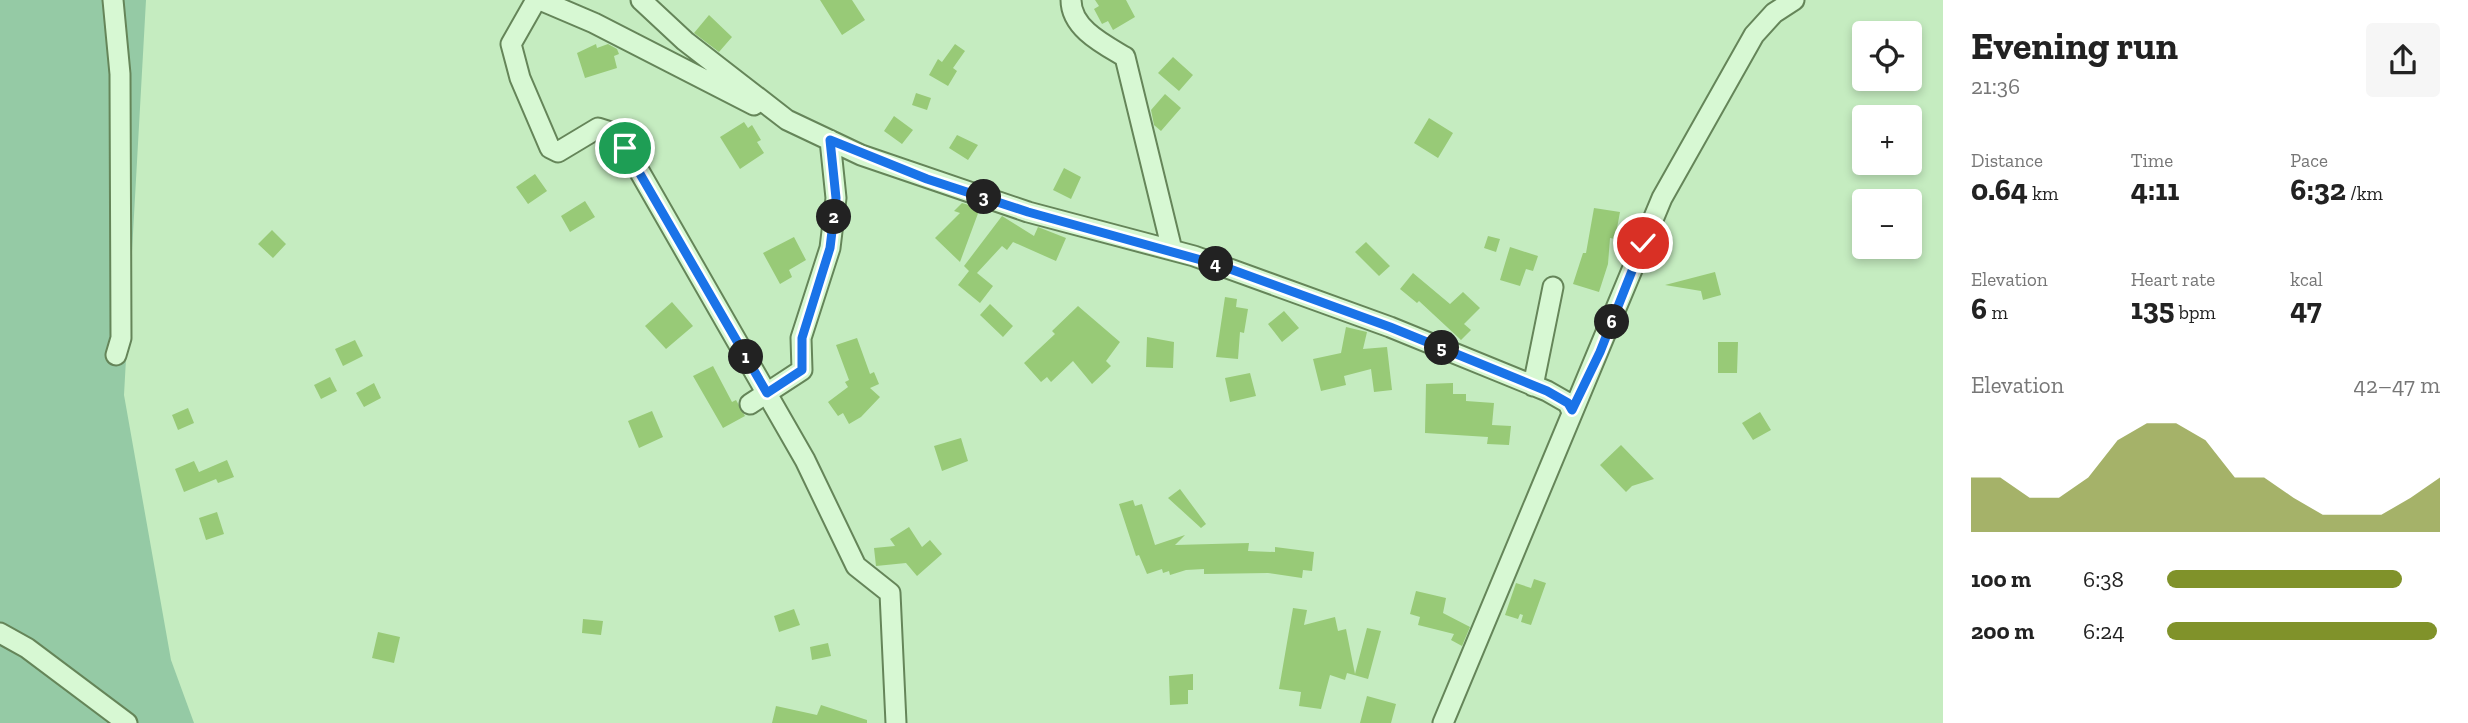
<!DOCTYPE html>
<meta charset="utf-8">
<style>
body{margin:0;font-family:"Zilla Slab",serif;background:#f6f6f6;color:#222;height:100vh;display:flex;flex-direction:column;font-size:26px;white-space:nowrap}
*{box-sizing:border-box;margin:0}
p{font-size:23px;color:#767676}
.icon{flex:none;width:38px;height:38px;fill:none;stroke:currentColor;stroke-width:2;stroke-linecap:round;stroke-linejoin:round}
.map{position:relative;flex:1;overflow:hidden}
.drawer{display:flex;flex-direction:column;background:#fff;width:525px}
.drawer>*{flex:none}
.buttons{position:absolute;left:1852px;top:21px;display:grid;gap:14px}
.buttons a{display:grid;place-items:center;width:70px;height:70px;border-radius:7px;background:#fff;box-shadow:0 4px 10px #0003;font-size:35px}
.pin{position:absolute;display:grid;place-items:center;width:60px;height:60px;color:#fff;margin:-30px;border:4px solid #fff;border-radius:50%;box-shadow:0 2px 7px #0007}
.km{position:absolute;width:35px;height:35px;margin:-18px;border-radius:50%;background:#222;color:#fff;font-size:19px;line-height:35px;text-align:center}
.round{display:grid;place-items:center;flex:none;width:74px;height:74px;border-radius:7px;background:#f6f6f6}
.summary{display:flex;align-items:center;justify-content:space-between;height:119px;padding:0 28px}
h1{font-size:38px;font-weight:800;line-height:52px}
.stats{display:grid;grid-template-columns:repeat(3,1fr);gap:10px;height:119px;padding:7px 28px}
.stats div{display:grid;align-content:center}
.stats b{font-size:30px;font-weight:800}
.stats small{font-size:19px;font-weight:400}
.stats p{font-size:19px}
.chart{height:196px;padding:14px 28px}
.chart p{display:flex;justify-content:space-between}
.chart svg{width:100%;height:126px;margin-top:7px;fill:#80922a;opacity:.7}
ul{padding:0 28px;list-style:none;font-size:23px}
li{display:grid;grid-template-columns:112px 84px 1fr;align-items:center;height:52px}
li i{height:18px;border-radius:9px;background:#80922a}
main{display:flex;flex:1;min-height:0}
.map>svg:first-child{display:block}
.green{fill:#95caa5}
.building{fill:#98ca77}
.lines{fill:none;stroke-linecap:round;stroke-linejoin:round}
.minor-casing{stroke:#658559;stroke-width:23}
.minor{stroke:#d7f8d3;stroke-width:19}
.route-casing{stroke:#fff;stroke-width:14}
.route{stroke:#1a73e8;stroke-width:9}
</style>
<main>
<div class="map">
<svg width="1943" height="723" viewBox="0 0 1943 723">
<rect width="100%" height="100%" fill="#c5ecc0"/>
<path class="green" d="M0 0H146L124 395 171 660 194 723H0Z"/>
<path class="building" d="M820 0H852L865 20 842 35Z
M1095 0H1126L1135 17 1113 30 1108 21 1102 24 1094 9 1099 6Z
M709 15 732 37 719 52 694 33Z
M596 44 597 48 608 44 617 49 619 54 614 56 617 68 585 78 577 53Z
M955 44 965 51 953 68 957 71 948 86 929 75 938 59 942 62Z
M1173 57 1193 75 1179 91 1158 73Z
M916 93 931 98 927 110 912 105Z
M1165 94 1181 108 1161 131 1154 125 1151 110Z
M894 116 913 130 902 144 884 131Z
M1429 118 1453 133 1438 158 1414 143Z
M744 122 748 128 752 125 761 140 757 142 764 153 740 169 720 137Z
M957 135 978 145 968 160 949 148Z
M1064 168 1081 177 1071 199 1053 190Z
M535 174 547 191 528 204 516 187Z
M585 201 595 217 570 232 561 216Z
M962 203 980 208 960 262 935 238 960 213 954 211Z
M1594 208 1620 212 1615 239 1610 238 1608 264 1599 292 1573 284 1583 253H1586Z
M1002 216 1034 236 1038 227 1066 238 1056 261 1013 242 1007 250 1002 246 977 273 993 286 980 303 958 285 969 271 964 266Z
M272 230 286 244 273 258 258 244Z
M1488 236 1500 239 1496 252 1484 248Z
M794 237 806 260 789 270 792 277 780 284 763 253Z
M1366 242 1390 266 1379 276 1355 252Z
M1510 247 1538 256 1533 271 1526 269 1520 286 1500 280Z
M1715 272 1721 295 1703 300 1701 291 1665 285Z
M1413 273 1450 304 1463 292 1480 308 1464 324 1471 330 1461 340 1419 301 1417 303 1400 289Z
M1225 297 1237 299 1236 307 1248 309 1244 333 1240 332 1238 359 1216 357Z
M672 302 693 326 666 349 645 326Z
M990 304 1013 326 1003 337 980 315Z
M1078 306 1120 342 1106 361 1111 366 1092 384 1073 361 1051 382 1047 377 1041 382 1024 363 1055 334 1052 331Z
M1284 311 1299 328 1282 342 1268 324Z
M1346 327 1367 332 1363 349 1387 347 1392 390 1374 392 1371 369 1344 376 1346 385 1321 391 1313 359 1341 353Z
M1147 337 1174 342 1173 368 1146 367Z
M857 338 870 374 874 372 879 384 870 388 880 397 861 417 849 424 843 413 838 416 828 402 848 387 845 382 849 380 836 345Z
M355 340 363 356 343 366 335 349Z
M1718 342H1738L1737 373H1718Z
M713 366 732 402 736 400 745 416 723 428 693 376Z
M1250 373 1256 396 1230 402 1225 378Z
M330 377 337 391 321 399 314 385Z
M374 383 381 398 364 407 356 393Z
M1453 383V394H1466V401L1494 403 1492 425 1511 426 1509 445 1487 444 1488 437 1425 433 1426 384Z
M188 408 194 423 178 430 172 415Z
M652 411 663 437 639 448 628 421Z
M1760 412 1771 430 1753 440 1742 423Z
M961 438 968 461 942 471 934 446Z
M1621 445 1654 479 1632 486 1626 492 1600 465Z
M227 460 234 477 218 483 216 479 184 492 175 469 194 461 199 472Z
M1180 489 1206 524 1201 528 1168 498Z
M1133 500 1135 506 1142 504 1155 545 1185 535 1175 545 1249 543 1248 551 1275 552V547L1314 552 1312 571 1303 570 1302 578 1268 573 1204 574V569L1186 570 1170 575 1169 571 1163 573 1162 569 1147 574 1139 555 1136 556 1119 504Z
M217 512 224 534 206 540 199 518Z
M909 527 922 547 930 540 942 554 917 576 906 563 876 566 874 548 895 546 890 539Z
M1534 579 1546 583 1531 625 1521 622 1523 615 1520 614 1518 619 1505 615 1516 583 1531 588Z
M1416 591 1446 598 1443 613 1470 627 1462 646 1451 640 1454 634 1418 625 1420 617 1410 614Z
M1293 608 1307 610 1304 625 1335 617 1338 631 1346 629 1355 674 1367 628 1381 631 1368 679 1347 673 1345 680 1330 675 1321 709 1299 706 1301 692 1279 689Z
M794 609 800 625 779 632 774 616Z
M583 619 603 621 601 635 582 633Z
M378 632 400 637 394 663 372 658Z
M828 643 831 656 812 660 810 647Z
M1193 674V690H1188V704L1170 705 1169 676Z
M1367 696 1396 704 1391 723H1360Z
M821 705 867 720V723H772L776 706 817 715Z"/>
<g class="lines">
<defs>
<path id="minor" d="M113 0 120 74 121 338 116 355
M536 0 511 44 520 78 550 148 558 152 598 128 617 134 626 148 805 460 856 566 890 593 896 723
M540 0 594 23 754 105
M641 0 685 41 787 120 861 155 1028 212 1194 256 1390 327 1547 391 1568 403 1571 410
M1071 0C1071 28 1103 44 1125 57L1172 250
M1533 386 1553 287
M750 404 802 370 801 338 830 248 836 198 830 140
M0 633 27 648 127 723
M1443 723 1662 198 1754 35 1774 13 1794 0"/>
</defs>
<use href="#minor" class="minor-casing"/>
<use href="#minor" class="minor"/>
</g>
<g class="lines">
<defs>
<path id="route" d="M625 148 767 393 802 370V338L830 248 836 198 830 140 927 179 1028 212 1219 265 1390 327 1547 391 1568 403 1572 410 1600 352 1643 243"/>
</defs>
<use href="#route" class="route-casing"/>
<use href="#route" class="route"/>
</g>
</svg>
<div class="buttons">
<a><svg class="icon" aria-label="locate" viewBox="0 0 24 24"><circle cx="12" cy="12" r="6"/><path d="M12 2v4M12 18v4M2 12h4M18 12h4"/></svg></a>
<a>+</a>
<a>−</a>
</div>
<div class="pin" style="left:625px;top:148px;background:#1e9e55"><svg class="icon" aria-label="arrive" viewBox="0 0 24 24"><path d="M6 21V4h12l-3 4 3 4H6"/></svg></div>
<div class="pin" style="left:1643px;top:243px;background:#d93025"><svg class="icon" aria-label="check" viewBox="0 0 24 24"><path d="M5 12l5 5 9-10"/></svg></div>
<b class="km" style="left:746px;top:357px">1</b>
<b class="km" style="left:834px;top:217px">2</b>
<b class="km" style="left:984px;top:197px">3</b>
<b class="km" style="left:1216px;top:264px">4</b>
<b class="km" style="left:1442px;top:348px">5</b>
<b class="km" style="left:1612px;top:322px">6</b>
</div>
<section class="drawer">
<div class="summary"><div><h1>Evening run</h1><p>21:36</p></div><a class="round"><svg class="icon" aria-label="share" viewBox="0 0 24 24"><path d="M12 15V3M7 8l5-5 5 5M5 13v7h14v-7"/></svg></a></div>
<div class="stats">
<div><p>Distance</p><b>0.64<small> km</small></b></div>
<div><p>Time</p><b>4:11</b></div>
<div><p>Pace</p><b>6:32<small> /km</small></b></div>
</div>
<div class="stats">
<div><p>Elevation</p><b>6<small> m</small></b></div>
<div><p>Heart rate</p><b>135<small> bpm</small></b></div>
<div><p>kcal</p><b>47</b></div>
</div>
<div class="chart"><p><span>Elevation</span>42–47 m</p>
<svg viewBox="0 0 160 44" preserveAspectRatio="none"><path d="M0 44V25L10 25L20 32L30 32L40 25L50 12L60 6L70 6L80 12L90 25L100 25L110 32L120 38L130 38L140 38L150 32L160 25V44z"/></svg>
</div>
<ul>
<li><b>100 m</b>6:38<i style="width:86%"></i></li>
<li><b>200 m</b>6:24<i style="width:99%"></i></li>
</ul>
</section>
</main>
